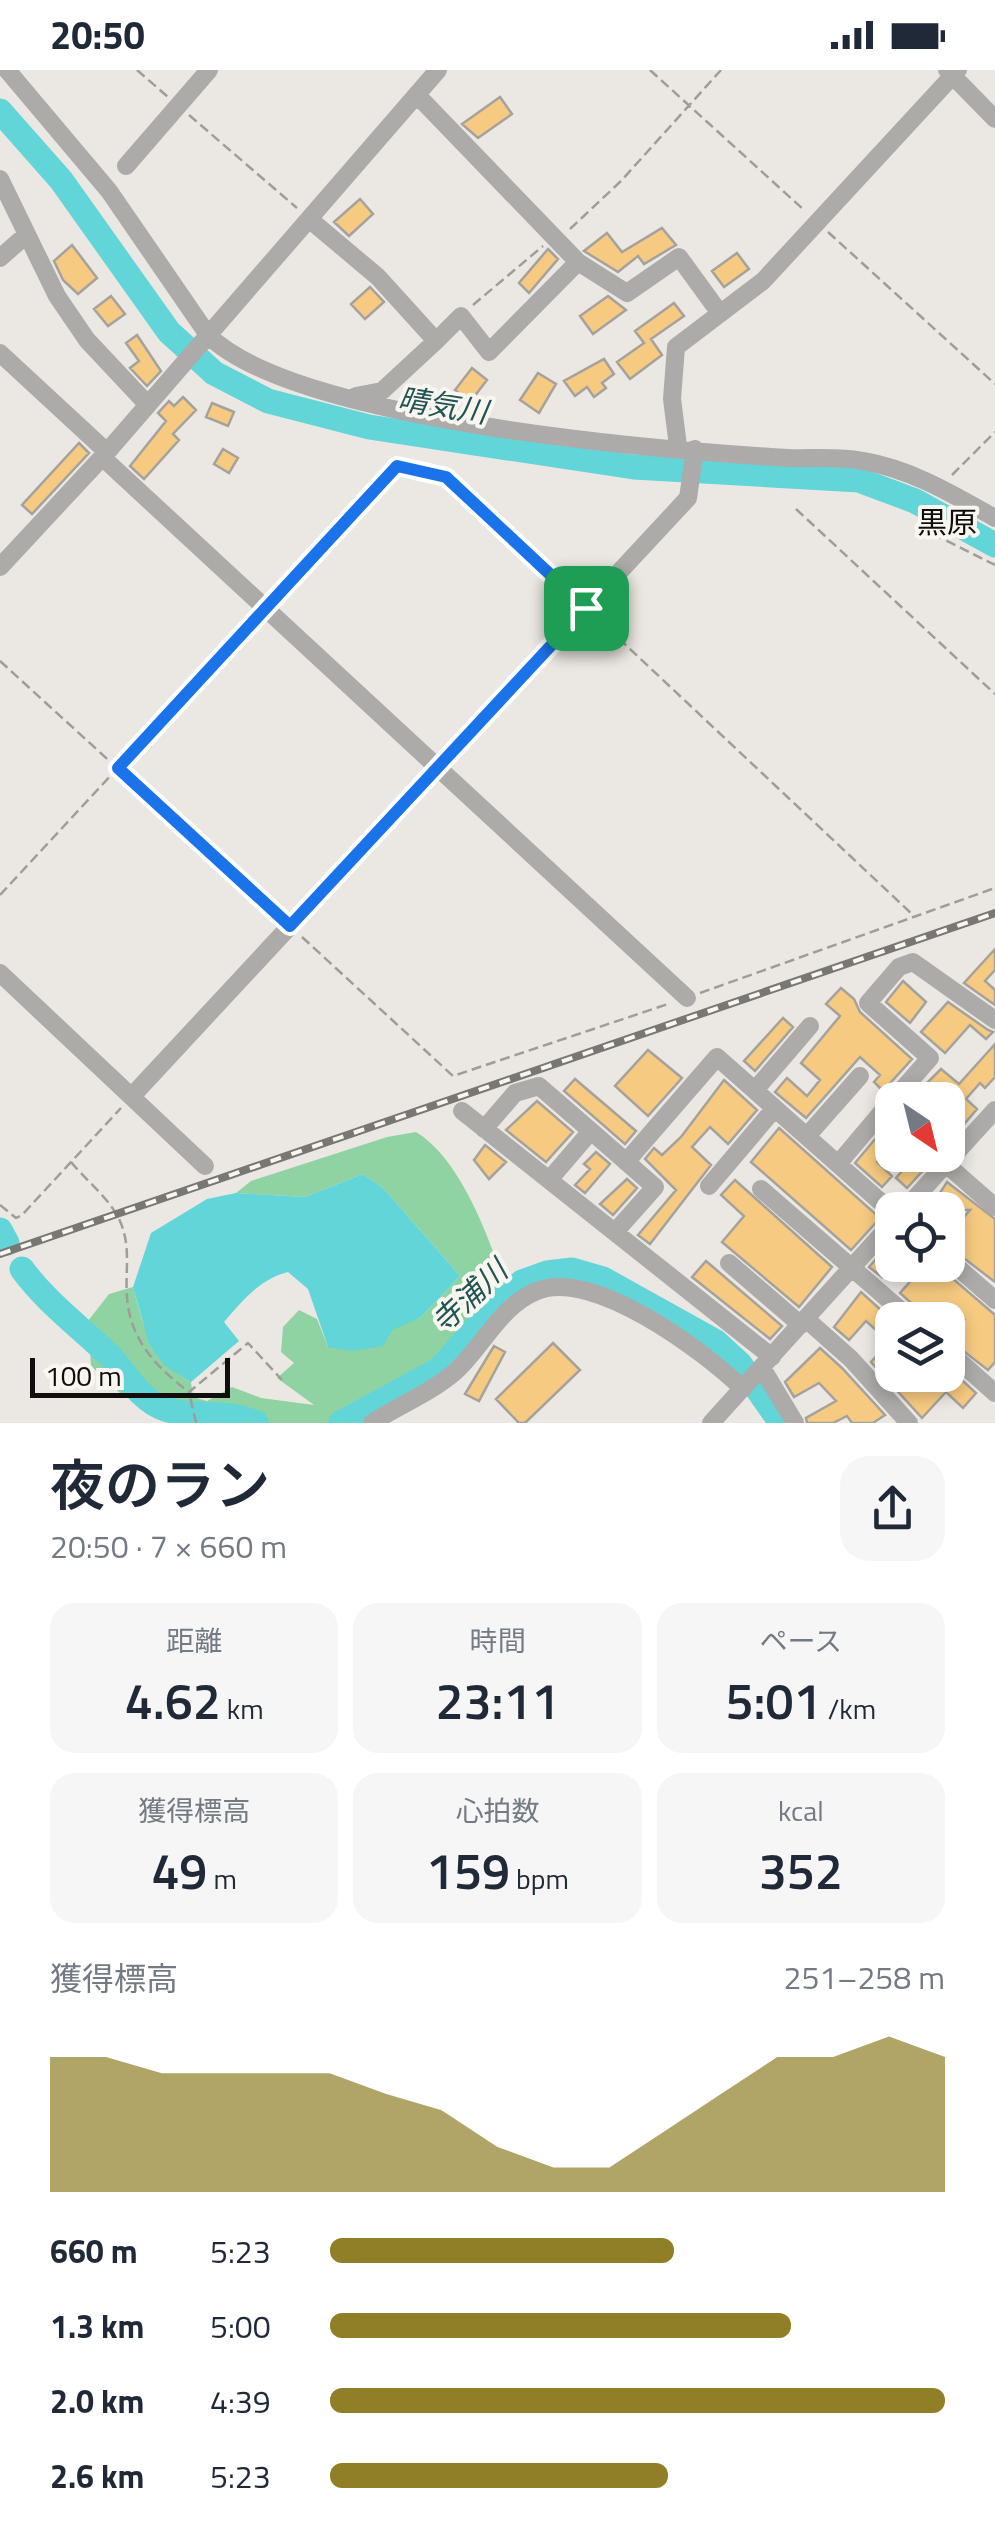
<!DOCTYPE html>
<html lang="ja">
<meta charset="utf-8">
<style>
body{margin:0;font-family:"Titillium Web","Noto Sans JP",sans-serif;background:#f6f6f7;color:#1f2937;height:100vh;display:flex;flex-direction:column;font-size:38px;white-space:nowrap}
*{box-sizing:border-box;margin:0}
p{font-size:32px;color:#747a83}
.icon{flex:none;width:55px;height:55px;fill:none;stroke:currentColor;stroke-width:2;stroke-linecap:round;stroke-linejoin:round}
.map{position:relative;height:1353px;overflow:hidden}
.panel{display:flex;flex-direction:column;background:#fff;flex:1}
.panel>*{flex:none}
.needle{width:65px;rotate:145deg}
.fabs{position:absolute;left:875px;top:1012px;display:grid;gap:20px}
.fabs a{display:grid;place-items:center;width:90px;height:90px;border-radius:20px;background:#fff;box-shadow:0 5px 15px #0003;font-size:50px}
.scale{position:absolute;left:30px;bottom:25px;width:200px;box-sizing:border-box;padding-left:10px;border:5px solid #0f0e0d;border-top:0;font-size:28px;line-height:35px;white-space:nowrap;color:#0f0e0d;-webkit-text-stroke:8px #f9f6f0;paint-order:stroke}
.pin{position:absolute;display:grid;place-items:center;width:85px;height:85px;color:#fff;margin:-42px;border-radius:20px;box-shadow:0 5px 15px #0006}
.round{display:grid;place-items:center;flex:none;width:105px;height:105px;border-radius:30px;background:#f6f6f7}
.overview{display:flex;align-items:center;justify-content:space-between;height:170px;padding:0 50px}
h1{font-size:55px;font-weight:600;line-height:75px}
.metrics{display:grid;grid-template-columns:repeat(3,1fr);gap:15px;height:170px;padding:10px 50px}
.metrics div{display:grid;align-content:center;border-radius:25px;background:#f6f6f7;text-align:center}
.metrics b{font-size:50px;font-weight:600}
.metrics small{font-size:28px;font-weight:400}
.metrics p{font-size:28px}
.chart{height:280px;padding:20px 50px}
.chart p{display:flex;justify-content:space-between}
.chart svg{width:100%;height:180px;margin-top:10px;fill:#907f26;opacity:.7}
ul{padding:0 50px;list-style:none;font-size:32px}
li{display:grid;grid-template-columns:160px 120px 1fr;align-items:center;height:75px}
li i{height:25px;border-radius:12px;background:#907f26}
.status{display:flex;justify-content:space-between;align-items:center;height:70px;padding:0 50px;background:#fff;direction:ltr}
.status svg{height:28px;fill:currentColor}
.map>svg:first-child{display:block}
.green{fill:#8fd3a2}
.water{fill:#61d5d7}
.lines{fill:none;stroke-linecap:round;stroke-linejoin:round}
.river{stroke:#61d5d7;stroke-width:25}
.building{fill:#f6ca80;stroke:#a5a29d;stroke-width:2.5}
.path{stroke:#9f9d99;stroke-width:2.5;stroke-dasharray:10 5;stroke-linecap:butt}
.minor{stroke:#adaba9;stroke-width:18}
.rail-casing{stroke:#797774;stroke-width:8}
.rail{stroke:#f9f6f0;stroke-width:4;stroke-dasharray:11;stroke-linecap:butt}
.route-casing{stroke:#fff;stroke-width:20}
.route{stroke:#1a73e8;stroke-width:12}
.labels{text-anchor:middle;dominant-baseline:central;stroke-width:8;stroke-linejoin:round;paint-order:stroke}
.water-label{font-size:30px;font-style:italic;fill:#215454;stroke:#f9f6f0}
.neighbourhood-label{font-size:30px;fill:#0f0e0d;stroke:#f9f6f0}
</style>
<div class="status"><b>20:50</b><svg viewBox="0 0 49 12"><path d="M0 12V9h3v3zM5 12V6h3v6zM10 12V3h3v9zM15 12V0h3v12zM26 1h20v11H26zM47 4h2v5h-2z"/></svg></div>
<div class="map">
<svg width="995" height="1353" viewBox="0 0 995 1353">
<rect width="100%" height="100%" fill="#ebe8e3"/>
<path class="green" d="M416 1062C463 1090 494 1179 509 1230L442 1306 361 1353H229L174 1347 120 1323 91 1296 88 1251 109 1224 133 1217C146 1264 148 1285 191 1312L193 1327 207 1331 232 1317 261 1328 314 1335 277 1308 294 1293 281 1282 283 1257 299 1240 317 1249 328 1277 420 1248 460 1206 384 1119 363 1104 305 1127 236 1123 251 1111 387 1067Z"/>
<path class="water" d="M363 1104 384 1119 460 1206 420 1248 392 1260 383 1276 352 1281 328 1277 308 1219 288 1202C260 1209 243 1230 224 1252L239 1271 191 1312 164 1295 149 1274 133 1217 151 1163 207 1129 236 1123 305 1127Z"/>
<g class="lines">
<path class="river" d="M0 41 61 110 169 262 214 303 268 331 369 357 634 397 859 410 915 431 995 475
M0 1160 7 1173
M22 1199C47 1233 80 1257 110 1286 128 1305 139 1330 165 1339 196 1349 225 1339 256 1353
M341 1353 440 1299 502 1228 522 1212 547 1203 572 1200 603 1209 716 1272 740 1294 781 1353"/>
</g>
<path class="building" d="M500 27 512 44 478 68 462 54Z
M360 129 373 144 349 166 334 152Z
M662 158 676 175 644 194 638 186 618 202 584 181 607 163 622 182Z
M72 175 97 208 78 224 63 210 54 191Z
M548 179 558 189 529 223 519 213Z
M737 183 749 199 724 217 712 201Z
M370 217 384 232 365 249 351 234Z
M111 226 125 244 108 256 94 239Z
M608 226 626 240 593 264 580 246Z
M674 233 684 246 651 269 662 285 630 309 617 292 644 273 635 261Z
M137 265 161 301 147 316 130 298 139 291 126 273Z
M604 289 614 304 602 313 606 318 594 327 587 317 575 326 564 311Z
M472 298 487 310 470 332 455 320Z
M538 303 556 314 539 343 520 330Z
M183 327 196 340 173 364 179 370 144 409 130 396 166 351 158 343 169 331 174 336Z
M212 333 234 342 228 356 206 347Z
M79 373 89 383 32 444 22 435Z
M223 379 238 388 229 403 214 394Z
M995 879V900L985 911 995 920V935L964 913Z
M903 911 926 932 910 953 886 932Z
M841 918 854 929 860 942 912 989 883 1021 874 1012 880 1005 860 987 806 1048 775 1022 787 1008 807 1026 820 1010 801 993 840 946 826 934Z
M948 932 988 960 993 962 986 969 970 955 945 983 921 962Z
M783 948 793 957 755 1001 744 991Z
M995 974V1007L985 1018 980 1013 966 1029 977 1039 948 1073V1030H910L941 999 959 1014Z
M648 980 682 1008 648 1046 615 1016Z
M575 1009 636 1061 625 1074 564 1021Z
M724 1010 757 1040 728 1074 710 1057 692 1077 711 1095 650 1174 638 1165 676 1120 645 1089 654 1078 662 1085 681 1067Z
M537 1031 573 1062 546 1092 506 1060Z
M892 1049V1071L877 1092 892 1106 882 1117 855 1093Z
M779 1058 880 1148 851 1180 751 1092Z
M485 1075 506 1092 489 1109 474 1090Z
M596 1082 610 1094 585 1123 575 1115 590 1099 584 1094Z
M916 1085H937L907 1118 896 1108Z
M627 1109 637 1118 613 1145 600 1134Z
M735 1110 832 1197 799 1237 722 1172 744 1146 721 1125Z
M947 1112 995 1149V1212L948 1176V1165L970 1140H929Z
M892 1171V1195L882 1207 869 1197Z
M706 1191 782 1256 770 1269 692 1207Z
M925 1195H937L995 1245V1292L988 1300 948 1269 964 1250H930L900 1223Z
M861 1222 892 1250V1262L886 1269 866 1251 849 1270 834 1257Z
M553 1273 580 1300 525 1353H519L496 1329Z
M494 1276 505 1282 479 1331 465 1324Z
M820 1278 842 1298 885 1345 873 1353H852L847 1346 833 1353H807L806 1348 836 1331 819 1313 794 1327 785 1312Z
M883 1279 892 1287V1305H948V1297L976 1323 963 1338 946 1322 922 1348 871 1292Z"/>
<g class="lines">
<path class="path" d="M137 0 168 27
M650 0 804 140
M189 45 297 138
M570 159 621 111 721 0
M828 162 995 314
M473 235 543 176
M952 405 995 362
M796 439 995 624
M933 464 995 495
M276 527 397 397 446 407 573 526
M597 548 913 845
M0 591 278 845
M0 825 254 551
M302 867 453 1006 668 934
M700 923 995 818
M71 1092C85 1109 106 1126 117 1145 134 1176 123 1204 128 1236 134 1275 160 1300 189 1322
M0 1135 16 1148 22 1145 121 1038
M196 1353 189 1322 248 1273 282 1310"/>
<path class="minor" d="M7 0 109 121 208 265C295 351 659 380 788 388 812 389 839 386 863 391 911 399 954 425 995 448
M947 0 995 49
M417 25 578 192 627 223 679 187 719 242
M126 96 209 0
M0 109 57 226 87 270 148 335
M309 149 378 207 436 271 461 246 489 282 578 192
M0 188 25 166
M0 283 107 382
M356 326 382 321 436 271
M678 376 672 329 676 277 763 211 958 0
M102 387 687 928
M0 497 107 382 438 0
M0 903 205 1096
M755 1020 810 956
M132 1026 688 428 695 379
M893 1030 930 988 868 933 899 897 913 892 995 950
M462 1041 772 1287
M484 1059 515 1023 539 1016 591 1061
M807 1066 860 1006
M626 1092 717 987 892 1142
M838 1094 892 1030
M946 1094 995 1137
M549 1110 591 1061 655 1117 615 1162
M709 1116 775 1038
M761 1119 912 1250
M904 1140 995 1040
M948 1189 995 1230
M729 1193 801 1255
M806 1249 851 1289 909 1353
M948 1281 995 1323
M762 1298 795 1353
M372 1353C399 1335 431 1323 456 1301 483 1276 501 1235 537 1221 593 1198 704 1281 743 1319
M711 1353 892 1153"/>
<defs>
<path id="rail" d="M0 1184 995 843"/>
</defs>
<use href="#rail" class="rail-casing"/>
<use href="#rail" class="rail"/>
</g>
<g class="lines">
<defs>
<path id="route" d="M397 396 446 407 586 538 290 856 118 698Z"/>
</defs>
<use href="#route" class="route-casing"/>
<use href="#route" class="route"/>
</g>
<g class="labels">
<g class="water-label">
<text transform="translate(443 335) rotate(9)">晴気川</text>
<text transform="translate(469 1226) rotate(-43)">寺浦川</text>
</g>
<g class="neighbourhood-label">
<text x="947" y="452">黒原</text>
</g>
</g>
</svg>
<div class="fabs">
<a><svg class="needle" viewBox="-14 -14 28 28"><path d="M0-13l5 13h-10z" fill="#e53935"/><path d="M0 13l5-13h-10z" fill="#747a83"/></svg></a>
<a><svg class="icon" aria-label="locate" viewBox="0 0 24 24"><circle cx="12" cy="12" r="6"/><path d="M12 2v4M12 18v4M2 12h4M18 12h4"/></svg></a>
<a><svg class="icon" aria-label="layers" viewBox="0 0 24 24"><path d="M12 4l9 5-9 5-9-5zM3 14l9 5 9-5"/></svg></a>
</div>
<div class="scale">100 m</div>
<div class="pin" style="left:586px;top:538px;background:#1e9e55"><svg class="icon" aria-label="arrive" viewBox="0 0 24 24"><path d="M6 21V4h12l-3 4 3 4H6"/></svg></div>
</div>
<section class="panel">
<div class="overview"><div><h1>夜のラン</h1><p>20:50 · 7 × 660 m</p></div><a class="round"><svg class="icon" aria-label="share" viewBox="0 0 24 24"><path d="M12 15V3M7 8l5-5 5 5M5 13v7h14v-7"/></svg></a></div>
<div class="metrics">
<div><p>距離</p><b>4.62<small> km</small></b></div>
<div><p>時間</p><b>23:11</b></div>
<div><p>ペース</p><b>5:01<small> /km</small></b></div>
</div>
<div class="metrics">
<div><p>獲得標高</p><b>49<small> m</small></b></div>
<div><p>心拍数</p><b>159<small> bpm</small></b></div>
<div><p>kcal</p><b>352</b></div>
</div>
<div class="chart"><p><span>獲得標高</span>251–258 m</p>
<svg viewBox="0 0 160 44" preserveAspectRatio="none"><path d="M0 44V11L10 11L20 15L30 15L40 15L50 15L60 20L70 24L80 33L90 38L100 38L110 29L120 20L130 11L140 11L150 6L160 11V44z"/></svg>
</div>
<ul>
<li><b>660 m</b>5:23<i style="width:56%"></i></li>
<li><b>1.3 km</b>5:00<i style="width:75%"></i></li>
<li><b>2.0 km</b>4:39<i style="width:100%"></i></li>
<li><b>2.6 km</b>5:23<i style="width:55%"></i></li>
</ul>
</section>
